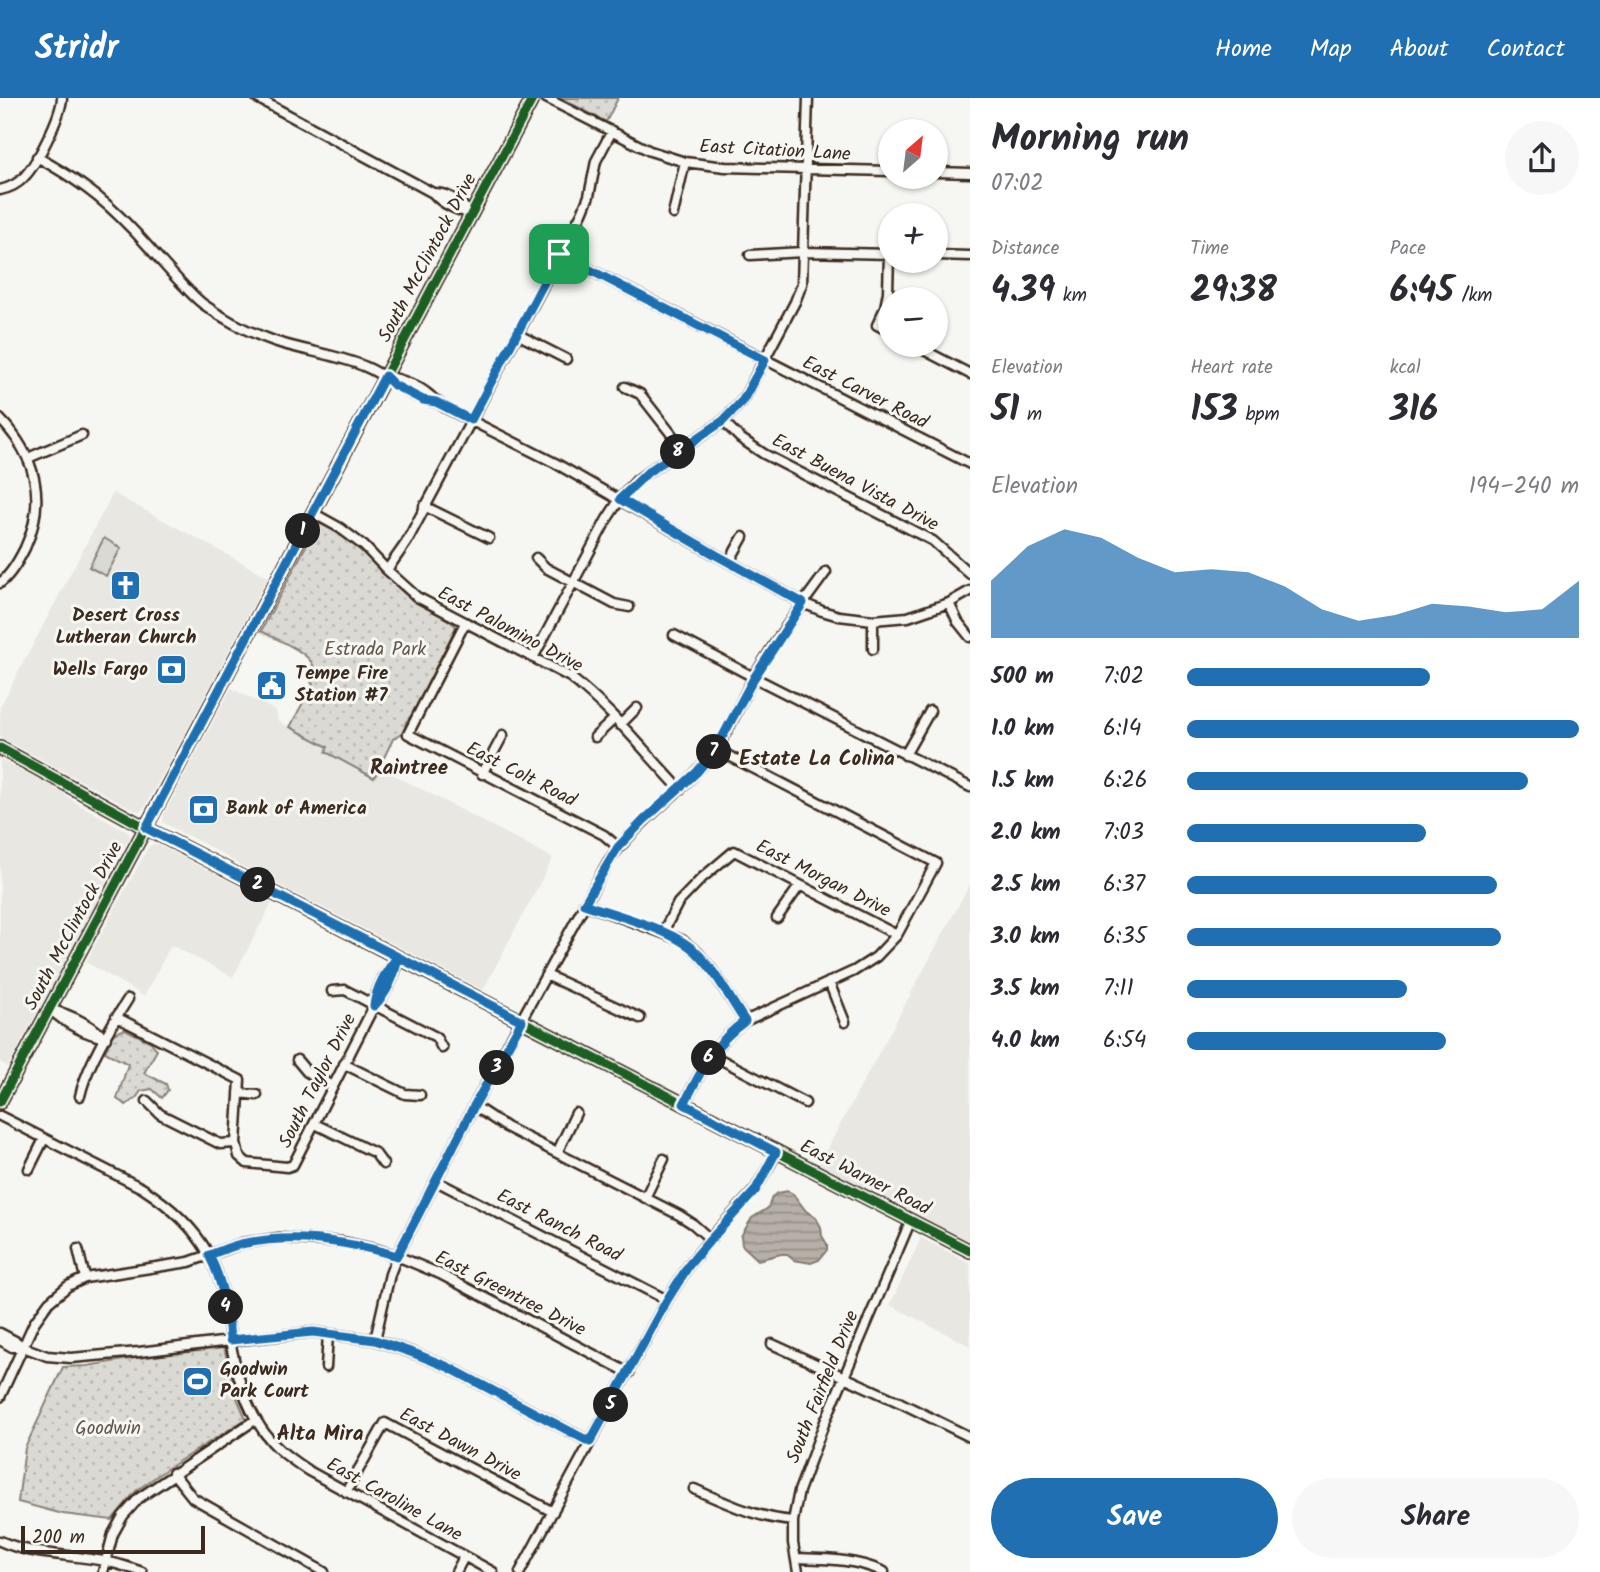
<!DOCTYPE html>
<meta charset="utf-8">
<style>
body{margin:0;font-family:Kalam,sans-serif;background:#f7f7f7;color:#2b2b33;height:100vh;display:flex;flex-direction:column;font-size:26px;white-space:nowrap}
*{box-sizing:border-box;margin:0}
p{font-size:23px;color:#7c7c81}
.icon{flex:none;width:38px;height:38px;fill:none;stroke:currentColor;stroke-width:2;stroke-linecap:round;stroke-linejoin:round}
.map{position:relative;flex:1;overflow:hidden}
.panel{display:flex;flex-direction:column;background:#fff;width:630px}
.panel>*{flex:none}
.needle{width:46px;rotate:28deg}
.fabs{position:absolute;left:878px;top:21px;display:grid;gap:14px}
.fabs a{display:grid;place-items:center;width:70px;height:70px;border-radius:50%;background:#fff;box-shadow:0 2px 5px #0004;font-size:35px}
.scale{position:absolute;left:21px;bottom:18px;width:184px;box-sizing:border-box;padding-left:7px;border:4px solid #3b2a1e;border-top:0;font-size:19px;line-height:24px;white-space:nowrap;color:#3b2a1e;-webkit-text-stroke:5px #f6f6f2;paint-order:stroke}
.pin{position:absolute;display:grid;place-items:center;width:60px;height:60px;color:#fff;margin:-30px;border-radius:14px;box-shadow:0 4px 10px #0006}
.km{position:absolute;width:35px;height:35px;margin:-18px;border-radius:50%;background:#222;color:#fff;font-size:19px;line-height:35px;text-align:center}
.round{display:grid;place-items:center;flex:none;width:74px;height:74px;border-radius:37px;background:#f7f7f7}
.headline{display:flex;align-items:center;justify-content:space-between;height:119px;padding:0 21px}
h1{font-size:38px;font-weight:600;line-height:52px}
.stats{display:grid;grid-template-columns:repeat(3,1fr);gap:10px;height:119px;padding:7px 21px}
.stats div{display:grid;align-content:center}
.stats b{font-size:35px;font-weight:600}
.stats small{font-size:19px;font-weight:400}
.stats p{font-size:19px}
.chart{height:196px;padding:14px 21px}
.chart p{display:flex;justify-content:space-between}
.chart svg{width:100%;height:126px;margin-top:7px;fill:#1f6fb2;opacity:.7}
.primary-button{display:flex;gap:14px;margin-top:auto;padding:14px 21px}
.primary-button a{flex:1;height:80px;border-radius:42px;background:#1f6fb2;color:#fff;font-size:28px;font-weight:600;line-height:80px;text-align:center}
.primary-button a+a{background:#f7f7f7;color:#2b2b33}
ul{padding:0 21px;list-style:none;font-size:23px}
li{display:grid;grid-template-columns:112px 84px 1fr;align-items:center;height:52px}
li i{height:18px;border-radius:9px;background:#1f6fb2}
header{display:flex;align-items:center;gap:42px;box-sizing:border-box;height:98px;padding:0 35px;background:#1f6fb2;color:#fff}
header strong{font-size:33px}
nav{display:flex;gap:38px;margin-inline-start:auto;font-size:24px}
main{display:flex;flex:1;min-height:0}
.map>svg:first-child{display:block}
.built{fill:#e8e7e2}
.grass{fill:#dad9d3;stroke:#8a8278;stroke-width:2}
.park{fill:url(#park-dots);stroke:#8a8278;stroke-width:2}
.water{fill:url(#water-rules);stroke:#857a71;stroke-width:2}
.lines{fill:none;stroke-linecap:round;stroke-linejoin:round}
.minor-casing{stroke:#3b2a1e;stroke-width:13}
.major-casing{stroke:#3b2a1e;stroke-width:16}
.minor{stroke:#f6f6f2;stroke-width:8}
.major{stroke:#f6f6f2;stroke-width:10}
.cycleway-casing{stroke:#f6f6f2;stroke-width:13}
.cycleway{stroke:#1b5e20;stroke-width:9}
.route-casing{stroke:#fff;stroke-width:14}
.route{stroke:#1f6fb2;stroke-width:9}
.labels{text-anchor:middle;dominant-baseline:central;stroke-width:6;stroke-linejoin:round;paint-order:stroke}
.street-label{font-size:19px;fill:#3b2a1e;stroke:#f6f6f2}
.poi-label{font-size:19px;font-weight:bold;fill:#3b2a1e;stroke:#f6f6f2;text-anchor:start}
.park-label{font-size:19px;fill:#63564b;stroke:#f6f6f2}
.neighbourhood-label{font-size:21px;font-weight:bold;fill:#3b2a1e;stroke:#f6f6f2}
</style>
<header>
<strong>Stridr</strong>
<nav><a>Home</a><a>Map</a><a>About</a><a>Contact</a></nav>
</header>
<main>
<div class="map">
<svg width="970" height="1474" viewBox="0 0 970 1474">
<defs>
<pattern id="park-dots" width="8" height="8" patternUnits="userSpaceOnUse" patternTransform="scale(1.75)"><rect width="8" height="8" fill="#dad9d3"/><path d="M2 2h.1M6 6h.1" fill="none" stroke="#bcbab5" stroke-width="1.8" stroke-linecap="round"/></pattern>
<pattern id="water-rules" width="6" height="5" patternUnits="userSpaceOnUse" patternTransform="scale(1.75)"><rect width="6" height="5" fill="#b6b0a9"/><path d="M0 2.5h6" fill="none" stroke="#958f89"/></pattern>
</defs>
<rect width="100%" height="100%" fill="#f6f6f2"/>
<filter id="ink" filterUnits="userSpaceOnUse"><feTurbulence type="fractalNoise" baseFrequency=".0143" numOctaves="2"/><feDisplacementMap in="SourceGraphic" scale="14" xChannelSelector="R" yChannelSelector="G"/><feConvolveMatrix kernelMatrix="1 2 1 2 8 2 1 2 1" color-interpolation-filters="sRGB"/></filter>
<g filter="url(#ink)">
<path class="built" d="M113 395 268 479 187 632 144 710 139 713 135 712 0 639V609Z
M231 590 276 613 278 623 328 649 326 654 373 679 379 669 553 760 483 892 242 768 217 753 169 728 163 724 164 716Z
M0 661 52 688 80 707 127 733 130 738 128 743 118 756 108 776 104 790 8 969 0 964Z
M153 746 159 747 272 805 233 879 171 847 144 898 86 864 149 748Z
M970 786V1144L819 1066Z
M921 1140 970 1165V1248L890 1207Z"/>
<path class="grass" d="M104 440 121 450 106 478 89 469Z"/>
<path class="park" d="M561 0H618L606 24Z
M321 426C358 437 380 478 410 500 421 508 449 519 456 529L412 617 406 624 404 634 393 641 374 680 326 654 328 649 290 629 313 586 311 584C313 578 315 573 313 567 307 553 274 540 261 533L316 429Z
M125 931 151 944 157 952 144 975 166 986 168 992 162 1000 152 991 141 993 136 1000 126 1007 117 1001 128 966 105 954 113 936Z
M224 1250 237 1300 246 1321 168 1370 136 1393 112 1422 63 1416 18 1404 25 1350 63 1269 87 1268 136 1260Z"/>
<path class="water" d="M788 1093 793 1096 806 1113 816 1120 821 1129 822 1138 827 1146V1152L819 1162 811 1165 794 1162 786 1156H781L758 1162 742 1147 741 1138 752 1120 768 1110 772 1099 778 1095Z"/>
<g class="lines">
<defs>
<path id="minor" d="M257 0 433 95C443 107 457 112 471 116
M546 0 650 53 685 64 725 69 891 73
M37 59C73 79 102 99 130 129 149 148 165 169 184 188 190 194 196 201 203 206 225 222 248 234 274 243 303 253 336 256 366 269 390 279 408 300 436 304
M936 74 970 75
M0 92C9 90 17 87 24 79 37 66 61 18 62 0
M433 95C448 95 460 104 469 114
M673 116 685 64
M559 156 970 366
M889 156 888 194 885 210 877 227 891 234
M750 157 803 154 891 156
M936 157 970 158
M517 236 566 261
M914 247 970 276
M385 278C400 281 416 286 428 296 434 301 439 306 446 310L555 365 716 457 803 505 822 513 839 518 873 522 908 519 949 505 970 493
M625 289 640 296 683 351
M0 321C36 358 47 402 25 450 19 462 11 477 0 485
M723 323 740 340 764 356 933 443 970 476
M28 360 82 337
M424 408 489 440
M313 415 340 430 364 448 387 472 417 499 570 579C611 611 644 653 680 691
M536 460 546 470 614 506 629 509
M729 464 743 439
M387 472 406 445 582 115 589 98 596 63 612 33
M949 505 958 524 970 539
M873 522V551
M465 525 408 636 604 737 618 749
M674 537 761 583 970 689
M533 560 607 421 620 401 636 383 648 374 723 323 743 302 795 204 802 186 808 0
M620 627 637 610
M595 639 614 621
M905 657 930 613
M482 676 503 637
M584 806 682 842 697 854 712 872 745 923
M777 820 800 787
M663 834 678 805 702 780 734 753 897 837
M546 877 640 920
M829 884 845 924
M332 893 345 892 436 939 442 950
M374 908C376 890 386 872 399 859
M50 911C65 925 85 936 106 940
M53 912C71 917 89 926 103 938
M116 919 240 982 236 1045
M710 956 805 1005
M297 962 307 974 333 988
M344 966 405 996 420 997
M239 995 257 997
M80 998C86 970 112 926 128 901
M147 1003 160 1016 220 1046 236 1045 239 1058 247 1065 287 1069 293 1067 374 908C387 895 395 877 399 859
M684 1006C702 972 712 947 745 923L854 873 876 859 897 837 936 765 716 651
M474 1008 506 1029 679 1117 693 1126 710 1141
M0 1018 142 1090C204 1130 225 1170 230 1243L313 1234 375 1242 416 1256 448 1269 590 1344
M315 1026 375 1055 383 1066
M557 1055 576 1015
M29 1071 44 1041
M436 1083 667 1202
M645 1100 664 1061
M78 1151 85 1180
M0 1235 17 1244 23 1249
M0 1242 12 1249H23L47 1258 71 1260 139 1254 230 1243C238 1282 249 1324 280 1352 288 1359 298 1366 307 1372L493 1474
M375 1242 390 1176 397 1158 474 1008 608 764C638 721 684 694 715 652 731 630 740 604 753 581 774 544 801 508 826 474
M772 1246 901 1305 970 1339
M326 1269 328 1236
M0 1299 34 1225 49 1204 68 1188 85 1180 189 1164 243 1145 279 1140 343 1144 375 1151 397 1158 440 1176 629 1275
M173 1375 193 1400 324 1474
M694 1391C726 1405 757 1420 793 1423
M346 1394 385 1325 553 1414
M0 1443C34 1458 69 1456 104 1463 117 1465 130 1470 142 1474
M796 1460C827 1461 856 1461 884 1474
M103 1474 113 1436 123 1418 139 1400 255 1322
M456 1474 464 1459
M520 1474 667 1202 689 1167 710 1141 755 1092 777 1054
M798 1474 793 1445V1423L799 1393 824 1326 911 1122"/>
<path id="major" d="M0 650 146 730 970 1153
M0 1004 533 0"/>
</defs>
<use href="#minor" class="minor-casing"/>
<use href="#major" class="major-casing"/>
<use href="#minor" class="minor"/>
<use href="#major" class="major"/>
<defs>
<path id="cycleway" d="M0 650 146 730 970 1153
M0 1004 533 0"/>
</defs>
<use href="#cycleway" class="cycleway-casing"/>
<use href="#cycleway" class="cycleway"/>
</g>
</g>
<g class="lines" filter="url(#ink)">
<defs>
<path id="route" d="M559 156 471 322 436 304 423 302 394 287 385 278 146 730 398 859C395 877 387 895 374 908 376 890 386 872 398 859L522 923 474 1008 397 1158C348 1143 297 1135 246 1145 233 1147 221 1153 209 1157 223 1184 228 1212 230 1242L313 1234 375 1242 416 1256 448 1269 590 1344 667 1202 689 1167 710 1142 755 1093 776 1054 684 1006C702 972 712 947 745 923 730 901 717 875 698 856 676 832 615 817 584 806L618 749 644 722 697 674 716 651 754 580 803 505 716 457 620 401 648 374 723 323 743 302 765 262 559 156"/>
</defs>
<use href="#route" class="route-casing"/>
<use href="#route" class="route"/>
</g>
<defs>
<symbol id="church-square" viewBox="-11 -11 22 22"><rect x="-9" y="-9" width="18" height="18" rx="4" fill="#1f6fb2" stroke="#f6f6f2"/><path d="M-1.2-6h2.4v3.5h3.3v2.4h-3.3V6h-2.4V-.1h-3.3v-2.4h3.3Z" fill="#fff"/></symbol>
<symbol id="bank-square" viewBox="-11 -11 22 22"><rect x="-9" y="-9" width="18" height="18" rx="4" fill="#1f6fb2" stroke="#f6f6f2"/><path d="M-6-4H6V4H-6ZM0-2.3a2.3 2.3 0 1 0 0 4.6a2.3 2.3 0 1 0 0-4.6Z" fill="#fff"/></symbol>
<symbol id="civic-square" viewBox="-11 -11 22 22"><rect x="-9" y="-9" width="18" height="18" rx="4" fill="#1f6fb2" stroke="#f6f6f2"/><path d="M-.6-6.5H3V-4.5H.6V-3L4-1V1h2V6H-6V1h2V-1L-.6-3ZM-1.2 2.5V6h2.4V2.5Z" fill="#fff"/></symbol>
<symbol id="stadium-square" viewBox="-11 -11 22 22"><rect x="-9" y="-9" width="18" height="18" rx="4" fill="#1f6fb2" stroke="#f6f6f2"/><path d="M0-5a6.5 5 0 1 0 0 10a6.5 5 0 1 0 0-10ZM-3.5-1.8h7v3.6h-7Z" fill="#fff"/></symbol>
</defs>
<g fill-rule="evenodd">
<use href="#church-square" x="108" y="470" width="35" height="35"/>
<use href="#bank-square" x="154" y="554" width="35" height="35"/>
<use href="#civic-square" x="254" y="570" width="35" height="35"/>
<use href="#bank-square" x="186" y="694" width="35" height="35"/>
<use href="#stadium-square" x="180" y="1266" width="35" height="35"/>
</g>
<g class="labels">
<g class="street-label">
<text transform="translate(775 53) rotate(3)">East Citation Lane</text>
<text transform="translate(428 160) rotate(-62)">South McClintock Drive</text>
<text transform="translate(865 295) rotate(27)">East Carver Road</text>
<text transform="translate(855 385) rotate(28)">East Buena Vista Drive</text>
<text transform="translate(510 532) rotate(28)">East Palomino Drive</text>
<text transform="translate(521 677) rotate(27)">East Colt Road</text>
<text transform="translate(823 781) rotate(27)">East Morgan Drive</text>
<text transform="translate(74 828) rotate(-62)">South McClintock Drive</text>
<text transform="translate(318 983) rotate(-63)">South Taylor Drive</text>
<text transform="translate(865 1080) rotate(27)">East Warner Road</text>
<text transform="translate(559 1128) rotate(27)">East Ranch Road</text>
<text transform="translate(510 1196) rotate(27)">East Greentree Drive</text>
<text transform="translate(823 1289) rotate(-68)">South Fairfield Drive</text>
<text transform="translate(460 1347) rotate(28)">East Dawn Drive</text>
<text transform="translate(394 1402) rotate(29)">East Caroline Lane</text>
</g>
<g class="poi-label">
<text x="126" y="518" text-anchor="middle">Desert Cross<tspan x="126" dy="22">Lutheran Church</tspan></text>
<text x="148" y="572" text-anchor="end">Wells Fargo</text>
<text x="295" y="576">Tempe Fire<tspan x="295" dy="22">Station #7</tspan></text>
<text x="226" y="711">Bank of America</text>
<text x="220" y="1272">Goodwin<tspan x="220" dy="22">Park Court</tspan></text>
</g>
<g class="park-label">
<text x="375" y="552">Estrada Park</text>
<text x="108" y="1331">Goodwin</text>
</g>
<g class="neighbourhood-label">
<text x="817" y="661">Estate La Colina</text>
<text x="409" y="670">Raintree</text>
<text x="320" y="1336">Alta Mira</text>
</g>
</g>
</svg>
<div class="fabs">
<a><svg class="needle" viewBox="-14 -14 28 28"><path d="M0-13l5 13h-10z" fill="#e53935"/><path d="M0 13l5-13h-10z" fill="#7c7c81"/></svg></a>
<a>+</a>
<a>−</a>
</div>
<div class="scale">200 m</div>
<div class="pin" style="left:559px;top:156px;background:#1e9e55"><svg class="icon" aria-label="arrive" viewBox="0 0 24 24"><path d="M6 21V4h12l-3 4 3 4H6"/></svg></div>
<b class="km" style="left:303px;top:433px">1</b>
<b class="km" style="left:258px;top:787px">2</b>
<b class="km" style="left:497px;top:970px">3</b>
<b class="km" style="left:226px;top:1209px">4</b>
<b class="km" style="left:611px;top:1307px">5</b>
<b class="km" style="left:709px;top:960px">6</b>
<b class="km" style="left:714px;top:654px">7</b>
<b class="km" style="left:678px;top:354px">8</b>
</div>
<section class="panel">
<div class="headline"><div><h1>Morning run</h1><p>07:02</p></div><a class="round"><svg class="icon" aria-label="share" viewBox="0 0 24 24"><path d="M12 15V3M7 8l5-5 5 5M5 13v7h14v-7"/></svg></a></div>
<div class="stats">
<div><p>Distance</p><b>4.39<small> km</small></b></div>
<div><p>Time</p><b>29:38</b></div>
<div><p>Pace</p><b>6:45<small> /km</small></b></div>
</div>
<div class="stats">
<div><p>Elevation</p><b>51<small> m</small></b></div>
<div><p>Heart rate</p><b>153<small> bpm</small></b></div>
<div><p>kcal</p><b>316</b></div>
</div>
<div class="chart"><p><span>Elevation</span>194–240 m</p>
<svg viewBox="0 0 160 44" preserveAspectRatio="none"><path d="M0 44V24L10 12L20 6L30 9L40 16L50 21L60 20L70 21L80 26L90 34L100 38L110 36L120 32L130 33L140 35L150 34L160 24V44z"/></svg>
</div>
<ul>
<li><b>500 m</b>7:02<i style="width:62%"></i></li>
<li><b>1.0 km</b>6:14<i style="width:100%"></i></li>
<li><b>1.5 km</b>6:26<i style="width:87%"></i></li>
<li><b>2.0 km</b>7:03<i style="width:61%"></i></li>
<li><b>2.5 km</b>6:37<i style="width:79%"></i></li>
<li><b>3.0 km</b>6:35<i style="width:80%"></i></li>
<li><b>3.5 km</b>7:11<i style="width:56%"></i></li>
<li><b>4.0 km</b>6:54<i style="width:66%"></i></li>
</ul>
<div class="primary-button"><a>Save</a><a>Share</a></div>
</section>
</main>
